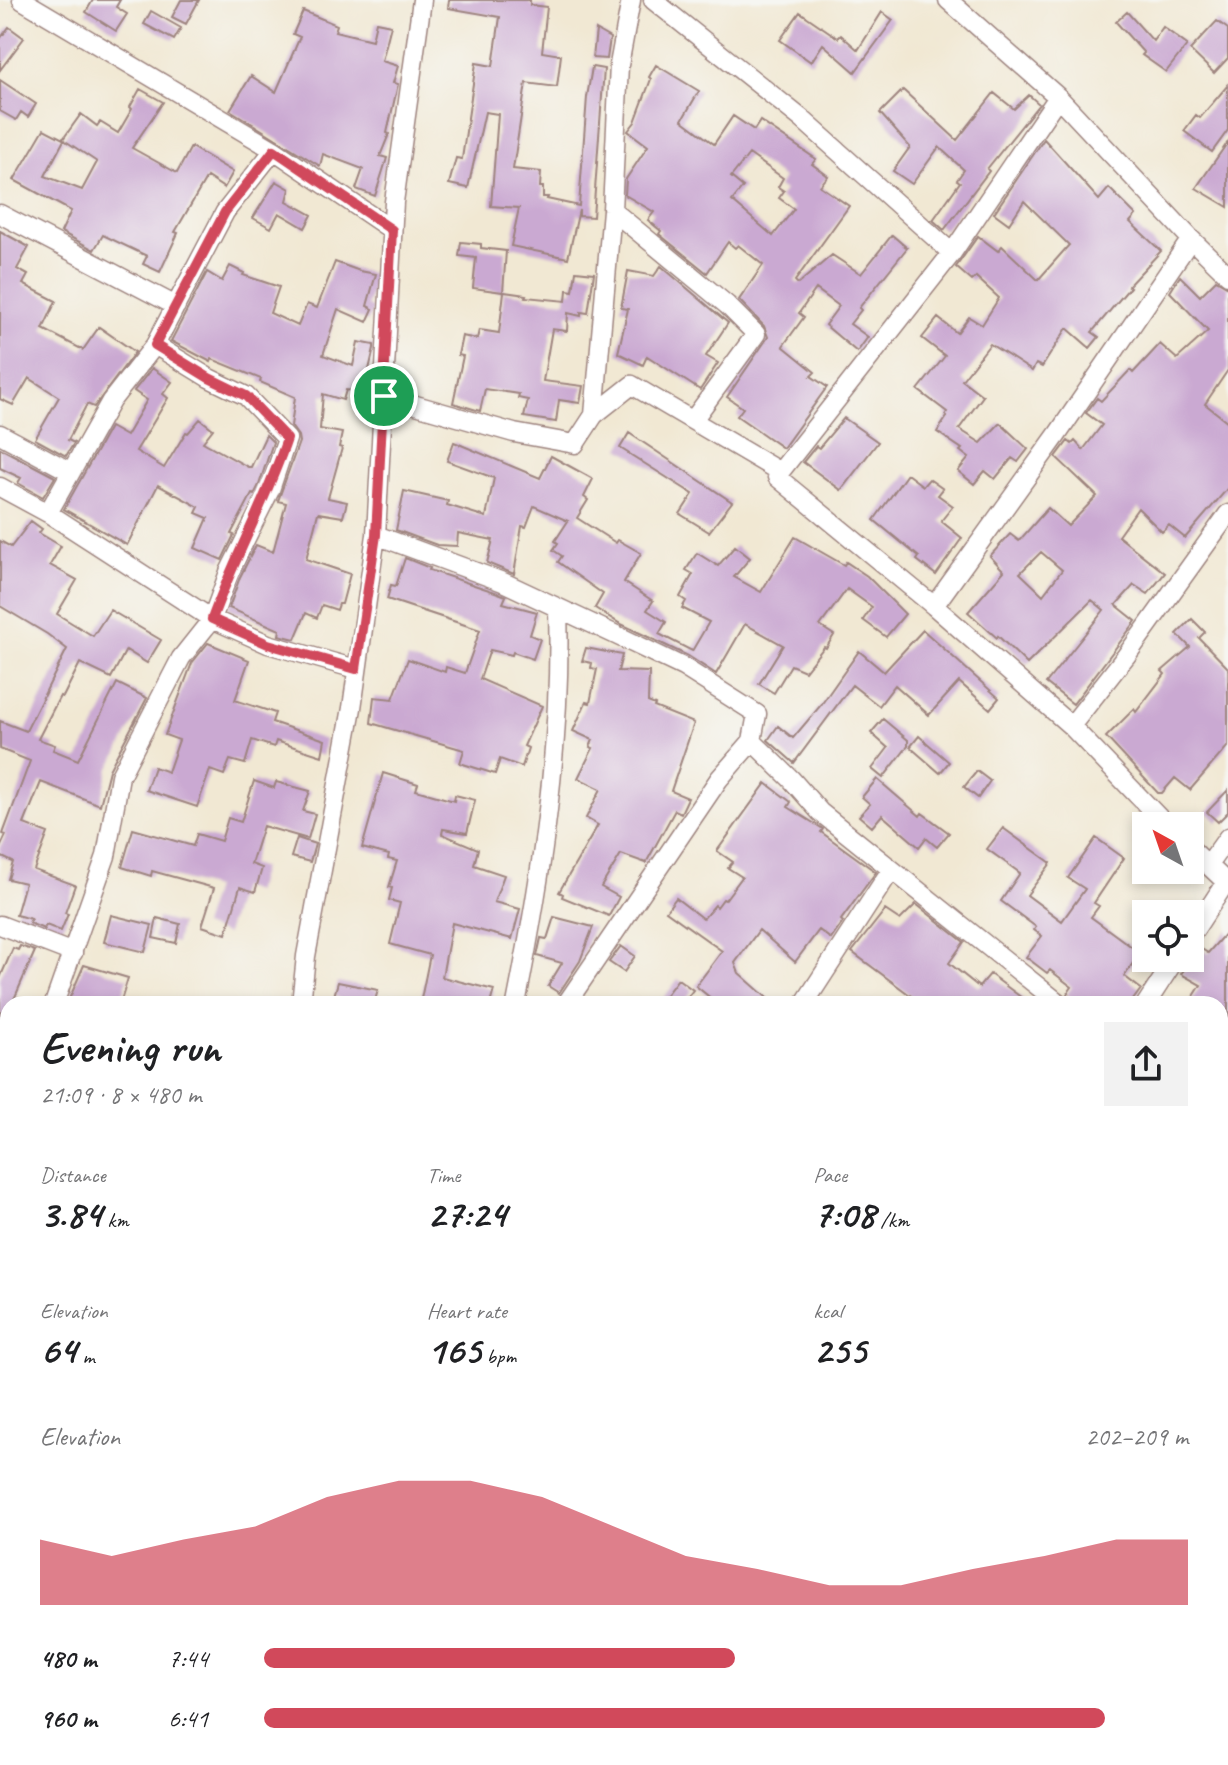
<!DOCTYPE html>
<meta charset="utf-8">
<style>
body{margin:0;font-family:Caveat,sans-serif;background:#f2f2f2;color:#202124;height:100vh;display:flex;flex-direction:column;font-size:30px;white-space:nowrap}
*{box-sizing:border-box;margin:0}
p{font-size:26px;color:#757577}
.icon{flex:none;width:44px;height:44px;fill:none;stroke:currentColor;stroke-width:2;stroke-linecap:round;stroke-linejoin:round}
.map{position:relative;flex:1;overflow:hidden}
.drawer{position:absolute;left:0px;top:996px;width:1228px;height:770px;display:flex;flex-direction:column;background:#fff;border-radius:24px 24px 0 0;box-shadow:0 4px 12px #0003}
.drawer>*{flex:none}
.needle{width:52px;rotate:320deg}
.fabs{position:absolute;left:1132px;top:812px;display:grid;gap:16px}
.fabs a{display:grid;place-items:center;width:72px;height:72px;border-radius:0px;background:#fff;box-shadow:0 4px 12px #0003;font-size:40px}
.pin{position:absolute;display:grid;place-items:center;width:68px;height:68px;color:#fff;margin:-34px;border:4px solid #fff;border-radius:50%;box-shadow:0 2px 8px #0007}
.round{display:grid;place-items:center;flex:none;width:84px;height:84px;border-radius:0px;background:#f2f2f2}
.headline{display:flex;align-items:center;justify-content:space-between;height:136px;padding:0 40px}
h1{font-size:44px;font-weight:800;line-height:60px}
.metrics{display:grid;grid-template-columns:repeat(3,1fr);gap:12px;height:136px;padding:8px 40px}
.metrics div{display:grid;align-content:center}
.metrics b{font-size:40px;font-weight:800}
.metrics small{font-size:22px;font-weight:400}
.metrics p{font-size:22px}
.chart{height:224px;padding:16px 40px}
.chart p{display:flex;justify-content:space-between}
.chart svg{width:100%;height:144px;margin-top:8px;fill:#d1495b;opacity:.7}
ul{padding:0 40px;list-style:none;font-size:26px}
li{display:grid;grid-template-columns:128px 96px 1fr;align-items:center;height:60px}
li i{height:20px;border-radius:10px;background:#d1495b}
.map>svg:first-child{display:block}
.building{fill:#caa9d2;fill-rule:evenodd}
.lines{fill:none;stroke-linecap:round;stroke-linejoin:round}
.street-casing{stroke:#9e847f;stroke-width:21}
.street{stroke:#fff;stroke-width:18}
.route-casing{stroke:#fff;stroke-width:16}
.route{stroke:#d1495b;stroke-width:10}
</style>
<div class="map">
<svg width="1228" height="1765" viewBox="0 0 1228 1765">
<rect width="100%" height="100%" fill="#f6f6f2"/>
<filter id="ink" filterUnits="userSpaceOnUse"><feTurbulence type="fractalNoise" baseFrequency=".0125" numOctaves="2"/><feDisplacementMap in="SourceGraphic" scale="16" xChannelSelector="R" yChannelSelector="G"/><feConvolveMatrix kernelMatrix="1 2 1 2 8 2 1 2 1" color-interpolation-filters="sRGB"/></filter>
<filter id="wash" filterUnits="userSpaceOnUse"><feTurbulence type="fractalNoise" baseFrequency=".006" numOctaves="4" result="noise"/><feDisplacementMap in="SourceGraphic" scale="32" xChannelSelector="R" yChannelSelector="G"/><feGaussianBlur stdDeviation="1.8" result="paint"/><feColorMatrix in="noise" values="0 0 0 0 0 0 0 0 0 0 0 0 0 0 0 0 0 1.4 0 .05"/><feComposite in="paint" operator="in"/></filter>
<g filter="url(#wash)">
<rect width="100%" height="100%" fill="#f1e8d3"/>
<g id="blocks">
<path class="building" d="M93 0H120L116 7 127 14 116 31 86 12Z
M181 0H199L186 24 172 17Z
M449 0H530V5L547 7 542 52 561 55 557 87 526 83 513 169 541 172 540 187H543V197H548L547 199 579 206 587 97 592 67 604 69 593 217 579 216V210L568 258 511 246 519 208 491 206 498 114 485 112 468 188 449 184 456 158 462 159 476 63 493 66 500 17 448 8Z
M151 11 181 28 174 40 144 24Z
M303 11 337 25 335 31 372 40 376 22 391 25 382 61 398 66 393 83 398 84 387 133 389 134 380 156 387 158 375 196 356 189 363 169 323 154 320 166 230 110 251 76 276 92 300 37 293 34Z
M800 12 838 38 841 35 858 50 882 12 893 20 855 72 823 44 811 62 780 40Z
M1127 12 1153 41 1163 27 1187 45 1166 72 1142 55 1144 53 1116 22Z
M1217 21 1228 29V58L1214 73 1190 50Z
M9 27 24 38 0 70V39Z
M596 30 610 38 607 59 593 58Z
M656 65 699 91 682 120 714 144 733 116 754 130 760 121 816 159 812 164 828 176 820 186 849 206 795 281 798 284 832 255 861 274 892 235 907 248 859 308 861 310 850 324 868 337 857 352 825 325 839 306 816 289 799 313 804 317 783 346 815 372 811 376 827 387 783 448 737 416 743 408 727 397 768 337 764 326 739 300 763 265 738 245 735 248 728 242 707 273 659 234 661 231 648 220 654 212 625 195 626 179 648 146 628 131 635 122 651 79 649 77ZM749 154 783 178 778 187 784 191 779 198 794 209 773 236 732 201 743 187 731 177Z
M0 80 36 104 28 117 21 112 16 120 0 111Z
M1228 85V130L1212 152 1184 131 1196 115 1200 118Z
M140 89 163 102 132 148 177 173 191 147 233 172 224 188 207 177 175 232 178 233 160 272 143 264 147 256 103 235 94 250 61 232 71 211 14 180 44 129 63 139 81 114 97 126 100 122 118 133 132 109 130 107ZM64 140 97 162 82 190 45 176Z
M903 90 957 140 994 93 1014 109 1029 95 1039 104 987 169 989 171 944 230 933 220 960 182 957 180 964 170 939 147 912 184 893 171 910 147 880 113Z
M1044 139 1099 200 1109 188 1136 215 1130 222 1161 251 1128 286 1130 287 1092 332 1099 337 1090 348 1067 328 1042 367 1036 364 1032 371 990 344 962 380 983 396 959 429 981 443 1000 423 1028 449 1018 462 1012 458 995 479 985 471 974 484 958 471 969 458 960 451 962 449 937 432 947 417 945 415 947 412 918 390 945 356 922 338 938 318 957 333 969 317 982 325 999 298 976 277 972 281 956 267 978 236 998 251 1002 246 1038 280 1069 245 1024 201 1009 224 994 213Z
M1228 142V207L1196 188Z
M276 181 290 189 287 201 312 215 305 228 279 213 271 228 253 218Z
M0 231 29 247 17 269 28 275 23 284 56 301 43 329 83 350 99 327 135 352 94 407 87 404 68 440 74 443 66 456 35 439 59 397 29 378 13 405 0 399Z
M461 242 481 244V248L506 251 503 292 473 288 476 258 459 256Z
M335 262 360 271 376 274 367 306 373 309 367 322 338 309 323 355 353 366 358 342 374 345V348L364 392 346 390 343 400 323 394 320 429 342 433 339 447 342 448 328 498 347 502 343 517 318 513 306 559 350 574 342 604H339L337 610 322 605 317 618 306 613 295 639 279 635 280 630 229 608 240 577 256 545 273 552 286 503 278 501 299 442 298 436 291 426 295 397 260 382 261 379 212 359 211 362 171 341 207 272 222 281 230 266 244 273 243 275 279 287 270 313 298 326 307 304 317 308Z
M661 266 728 323 706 356 718 363 700 390 647 356 643 365 618 353 628 309 621 308 628 271 654 276Z
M576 271 594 273 588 313 581 312V316L568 313 567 331 552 329 543 381 583 386 580 403 559 400 556 422 524 417 528 400 518 398 519 394 485 389 480 411 453 403 463 356 458 355 462 336 477 339 479 330 499 333 504 292 526 295 525 297 566 301 567 290 573 291Z
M1180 276 1200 296 1216 280 1228 287V370L1205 404 1228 422V488L1185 538 1169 525 1162 532 1138 508 1118 536 1165 573 1148 594 1134 585 1116 605 1136 621 1073 704 1046 683 1104 610 1092 600 1027 664 998 636 997 638 968 612 1004 571 990 556 1010 534 1019 541 1048 508 1068 526 1097 496 1056 457 1068 441 1072 444 1075 441 1083 450 1102 425 1086 413 1097 398 1101 401 1130 370 1133 373 1160 344 1177 359 1208 331 1170 292ZM1041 552 1062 570 1043 595 1020 573Z
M152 368 172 382 163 394 168 398 136 451 164 468 186 432 188 433 200 419 213 429 203 442 248 467H251L266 435 273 442 259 485 254 495 252 494 231 534 234 535 222 560 195 548 208 518 196 513 199 507 158 485 127 545 64 509 110 427 126 436 147 400 134 391Z
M844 418 878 442 841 490 803 462 816 446 819 448Z
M629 433 732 502 709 532 680 514 693 494 620 448Z
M454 442 540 478 551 456 593 479 584 497 588 500 577 518 616 543 618 540 641 553 624 582 653 601 647 610 666 622 659 634 692 651 709 622 682 608 686 601 680 597 693 574 686 570 697 553 718 566 735 546 750 558 734 577 761 592 795 537 844 565 846 562 867 576 905 614 886 637 863 620 872 607 847 589 820 626 834 635 826 648 824 647 805 671 791 665 774 693 759 684 783 645 745 624 716 674 688 656 619 623 595 608 603 594 558 562 562 556 553 550 558 543 555 541 568 521 534 506 526 527 522 526 514 574 487 563 493 540 458 533 457 546 437 545 396 530 404 491 448 501 447 505 486 517 494 478 447 461Z
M0 448 55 477 43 497 18 483 21 478 0 468Z
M907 474 923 486 929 479 943 489 938 495 953 506 941 521 962 538 936 575 917 560 919 557 874 520Z
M31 521 42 529 39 533 61 546 50 565 77 580 57 614 93 636 110 610 161 640 147 663 126 650 111 678 80 663 63 697 60 696 38 739 55 745 53 750 78 760 117 683 147 698 109 770 100 805 41 782 24 824 48 833 34 870 75 885 65 913 68 914 61 931 46 925 44 929 29 923 31 919 16 915 25 883 8 879 13 862 0 856V848L6 835 3 834 30 761 0 749V721L26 731 67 649 47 634 0 606V541L11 547Z
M405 558 430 568 429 570 498 593 506 596 503 603 537 612 530 635 540 639 533 659 513 652 512 655 490 650 480 679 542 706 524 746 528 748 522 767 500 759 495 774 460 763 464 750 371 723 374 697 393 699 408 659 445 672 446 667 465 673 480 630 387 599 391 585 396 586Z
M1192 619 1205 632 1199 638 1228 668V746L1190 790 1175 778 1162 793H1158L1106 737 1134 709 1136 712 1165 674 1162 671 1190 647 1177 634Z
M923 630 999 698 990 709 959 682 929 715 895 685 879 706 852 685 794 763 768 740 778 726 793 738 821 705 859 651 884 672Z
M208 643 249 660 235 700 275 713 272 722 325 740 322 756 276 741 274 747 252 740 245 764 230 760 224 775 210 770 197 807 146 790 154 767 168 772 179 740 165 735 192 663Z
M586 648 622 655 618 671 649 672 648 702 655 705 654 707 694 723 671 791 688 798 681 813 675 810 646 863 621 854 601 887 619 897 609 916 562 897 563 894 559 892 598 825 586 818 601 789 578 778 593 748 590 747 593 740 573 731 586 702 590 703 597 669 591 668 592 663 582 661Z
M883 719 908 740V746L883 778 872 769 888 748 871 733Z
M919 736 949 762 940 773 910 747Z
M977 771 990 781 978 798 964 787Z
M383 773 418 784 416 790 454 801 455 795 475 800 467 833 443 829 442 834 478 849 474 865 504 875 494 902 520 909 512 939 452 923 442 977 494 990 490 1004H420L430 955 390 944 400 903 389 900 392 888 389 887 397 861 388 859 389 855 362 848Z
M877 779 920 816 922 813 949 833 937 847 926 838 919 847 882 815 872 827 859 816 870 804 862 797Z
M254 781 274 788 276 782 310 791 303 811 315 814 308 839 263 826 251 864 262 868 255 892 240 887 226 934 202 926 214 888 152 871 151 876 122 867 133 829 193 846 197 834 221 841 228 818 241 822Z
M766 783 791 802 788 807 823 829 821 832 876 872 841 920 843 922 831 939 819 930 795 962 759 930 735 963 739 973 774 1004H718L696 986 722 951 666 911 676 898 703 919 715 905 717 907 723 899 725 900 742 877 728 868 733 862 717 851Z
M1228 790V812L1218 822 1207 812Z
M1003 828 1051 863 1027 895 1062 921 1085 889 1068 878 1096 838 1124 858 1094 903 1099 906 1091 917 1140 953 1124 976 1141 989 1130 1004H1078L1067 994 1072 987 1050 970 1047 973 1026 957 1042 936 1034 930 1036 927 1001 901 1020 873 987 849Z
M297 838 315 844 310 862 291 857Z
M916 904 964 942 949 963 979 987 990 974 1030 1004H922L852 952 885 910 900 920Z
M111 915 152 925 145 952 104 942Z
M554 917 593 927 580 961 559 993 548 986 562 963 537 956 541 938 547 939Z
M157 918 180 924 176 943 153 938Z
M1228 930V1018L1220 1012V1004H1189L1201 985 1181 974 1200 948 1208 953Z
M20 946 35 951 12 1004H8V1014L0 1032V978L13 948 18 950Z
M621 946 635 956 624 972 609 962Z
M84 965 128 978 120 1004H67Z
M678 979 693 990 682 1004H659Z
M338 982 378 990 374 1004H337L339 998 334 996Z"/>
</g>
</g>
<g filter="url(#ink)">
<use href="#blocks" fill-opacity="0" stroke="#9e847f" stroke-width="2"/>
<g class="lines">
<defs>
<path id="street" d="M22 0 274 150 392 230
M653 0 802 119 952 253
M948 0 1058 97 1191 239 1228 275
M612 210 727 305 756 334 693 420
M0 214 176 306
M384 396 514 433 575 444 594 415 632 385 780 472 777 477 934 606 1071 726 1167 826
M594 415 612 210 619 65 631 0
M0 434 71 472 48 513
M71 472 111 401 155 345 225 212 274 150
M780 472 952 253 1058 97
M0 487 48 513 212 619 268 644 356 669
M376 535 503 582 614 634 683 667 757 714 752 741 791 779 820 812 1060 1004
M934 606 1057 435 1191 239
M1071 726 1126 656 1228 514
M1190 848 1208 865
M0 925 73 953
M1190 937 1226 882 1208 865 1228 837
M54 1004 106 856 120 776 181 658 212 619 229 572 270 490 287 439 246 396 209 378 155 345
M301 1004 306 956 352 708 376 535 394 202 422 0
M516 1004C542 874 562 742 558 609
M566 1004 719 779 752 741
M804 1004 891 870
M1146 1004 1176 958
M1220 1139 1228 1145
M0 1169 8 1143
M0 1398 8 1401
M0 1527 8 1514
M800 1758 811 1765
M142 1765 144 1758"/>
</defs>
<use href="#street" class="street-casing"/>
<use href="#street" class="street"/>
</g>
</g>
<g class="lines" filter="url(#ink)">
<defs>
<path id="route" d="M274 150 392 230 376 535 356 669 268 644 212 619C234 558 266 501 287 439L246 396 209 378 155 345 225 212Z"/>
</defs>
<use href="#route" class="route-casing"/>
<use href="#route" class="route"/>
</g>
</svg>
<div class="fabs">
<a><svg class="needle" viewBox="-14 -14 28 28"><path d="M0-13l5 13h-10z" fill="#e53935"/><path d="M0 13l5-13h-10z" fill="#757577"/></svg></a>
<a><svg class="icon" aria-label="locate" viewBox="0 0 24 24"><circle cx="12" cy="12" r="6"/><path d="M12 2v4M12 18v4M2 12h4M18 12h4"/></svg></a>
</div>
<div class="pin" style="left:384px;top:396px;background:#1e9e55"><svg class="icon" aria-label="arrive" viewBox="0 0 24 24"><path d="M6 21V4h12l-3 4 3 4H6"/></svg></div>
<section class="drawer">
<div class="headline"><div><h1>Evening run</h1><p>21:09 · 8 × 480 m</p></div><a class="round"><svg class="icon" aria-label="share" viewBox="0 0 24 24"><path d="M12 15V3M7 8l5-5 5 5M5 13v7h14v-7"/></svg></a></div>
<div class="metrics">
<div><p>Distance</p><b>3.84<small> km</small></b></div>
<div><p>Time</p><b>27:24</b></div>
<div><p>Pace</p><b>7:08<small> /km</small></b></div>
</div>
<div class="metrics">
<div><p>Elevation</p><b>64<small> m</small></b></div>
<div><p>Heart rate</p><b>165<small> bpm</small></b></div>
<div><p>kcal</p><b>255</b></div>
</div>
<div class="chart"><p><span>Elevation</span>202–209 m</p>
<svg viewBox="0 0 160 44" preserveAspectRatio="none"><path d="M0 44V24L10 29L20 24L30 20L40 11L50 6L60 6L70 11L80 20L90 29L100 33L110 38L120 38L130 33L140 29L150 24L160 24V44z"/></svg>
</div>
<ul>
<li><b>480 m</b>7:44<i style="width:51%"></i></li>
<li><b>960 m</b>6:41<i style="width:91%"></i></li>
</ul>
</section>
</div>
